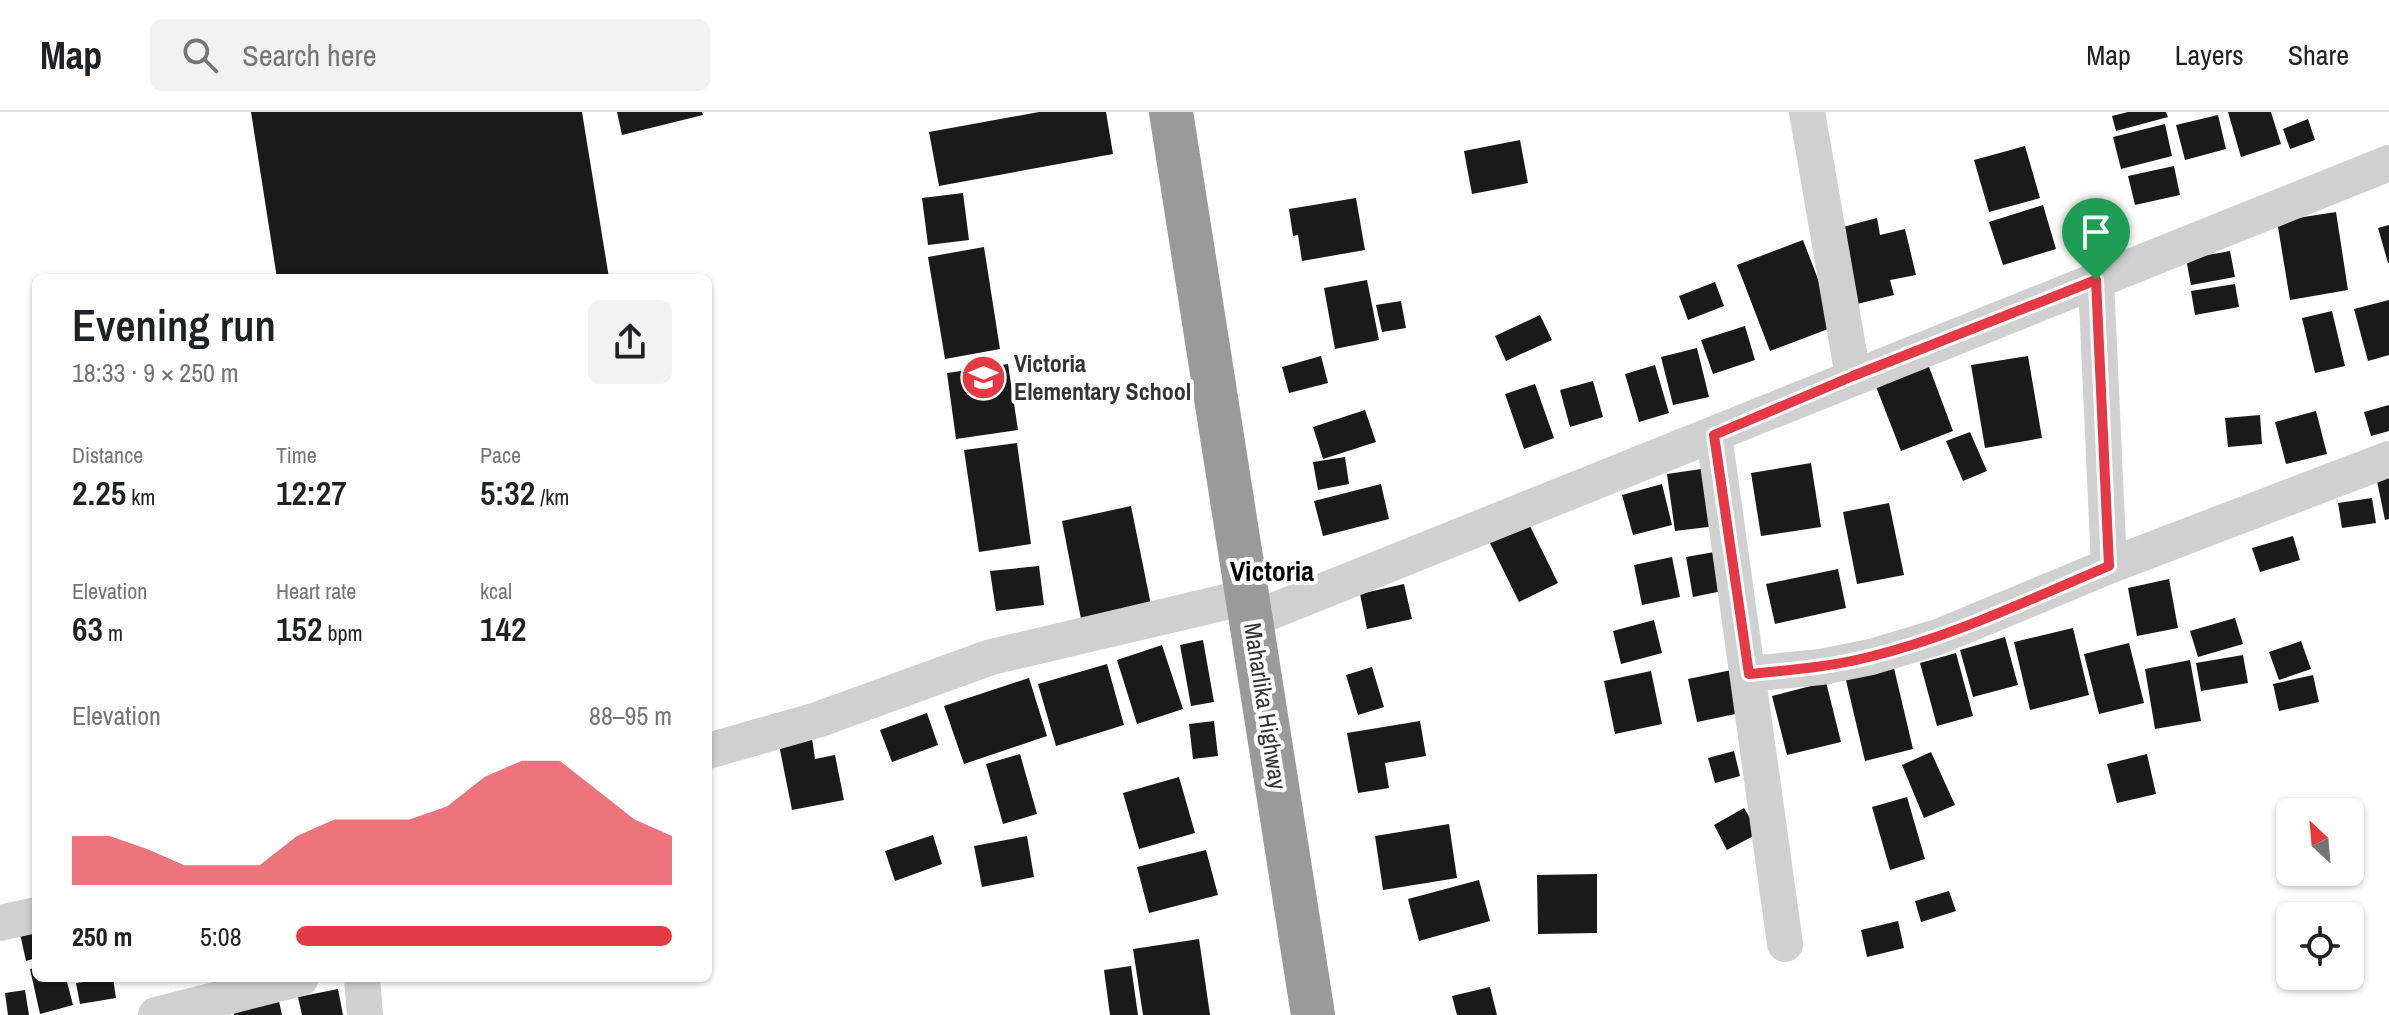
<!DOCTYPE html>
<meta charset="utf-8">
<style>
body{margin:0;font-family:"Archivo Narrow",sans-serif;background:#f2f2f2;color:#202124;height:100vh;display:flex;flex-direction:column;font-size:30px;white-space:nowrap}
*{box-sizing:border-box;margin:0}
p{font-size:26px;color:#757577}
.icon{flex:none;width:44px;height:44px;fill:none;stroke:currentColor;stroke-width:2;stroke-linecap:round;stroke-linejoin:round}
.map{position:relative;flex:1;overflow:hidden}
.panel{position:absolute;left:32px;top:162px;width:680px;height:708px;display:flex;flex-direction:column;background:#fff;border-radius:12px;box-shadow:0 2px 6px #0004}
.panel>*{flex:none}
.needle{width:52px;rotate:334deg}
.buttons{position:absolute;left:2276px;top:686px;display:grid;gap:16px}
.buttons a{display:grid;place-items:center;width:88px;height:88px;border-radius:12px;background:#fff;box-shadow:0 2px 6px #0004;font-size:40px}
.pin{position:absolute;display:grid;place-items:center;width:68px;height:68px;color:#fff;margin:-82px -34px;border-radius:50% 50% 50% 0;rotate:-45deg;box-shadow:0 0 8px #0007}
.pin .icon{rotate:45deg}
.round{display:grid;place-items:center;flex:none;width:84px;height:84px;border-radius:12px;background:#f2f2f2}
.headline{display:flex;align-items:center;justify-content:space-between;height:136px;padding:0 40px}
h1{font-size:44px;font-weight:600;line-height:60px}
.metrics{display:grid;grid-template-columns:repeat(3,1fr);gap:12px;height:136px;padding:8px 40px}
.metrics div{display:grid;align-content:center}
.metrics b{font-size:34px;font-weight:600}
.metrics small{font-size:22px;font-weight:400}
.metrics p{font-size:22px}
.chart{height:224px;padding:16px 40px}
.chart p{display:flex;justify-content:space-between}
.chart svg{width:100%;height:144px;margin-top:8px;fill:#e63946;opacity:.7}
ul{padding:0 40px;list-style:none;font-size:26px}
li{display:grid;grid-template-columns:128px 96px 1fr;align-items:center;height:60px}
li i{height:20px;border-radius:10px;background:#e63946}
header{display:flex;align-items:center;gap:48px;box-sizing:border-box;height:112px;padding:0 40px;background:#fff;border-bottom:2px solid #e0e0e0}
header strong{font-size:38px}
nav{display:flex;gap:44px;margin-inline-start:auto;font-size:28px}
.search{width:560px;height:72px;background:#f2f2f2;display:flex;align-items:center;gap:20px;box-sizing:border-box;padding:0 28px;border-radius:12px;color:#757577;font-size:30px}
.map>svg:first-child{display:block}
.building{fill:#1a1a1a}
.lines{fill:none;stroke-linecap:round;stroke-linejoin:round}
.minor{stroke:#d0d0d0;stroke-width:36}
.highway{stroke:#9a9a9a;stroke-width:44}
.route-casing{stroke:#fff;stroke-width:16}
.route{stroke:#e63946;stroke-width:10}
.labels{text-anchor:middle;dominant-baseline:central;stroke-width:8;stroke-linejoin:round;paint-order:stroke}
.poi-label{font-size:24px;font-weight:bold;fill:#333;stroke:#fff;text-anchor:start}
.street-label{font-size:24px;fill:#333;stroke:#fff}
.quarter-label{font-size:28px;font-weight:bold;fill:#000;stroke:#fff}
</style>
<header>
<strong>Map</strong>
<div class="search"><svg class="icon" aria-label="search" viewBox="0 0 24 24"><circle cx="10" cy="10" r="6"/><path d="M15 15l6 6"/></svg>Search here</div>
<nav><a>Map</a><a>Layers</a><a>Share</a></nav>
</header>
<div class="map">
<svg width="2389" height="903" viewBox="0 0 2389 903">
<rect width="100%" height="100%" fill="#fff"/>
<path class="building" d="M251 0H582L609 166H277Z
M617 0H702L703 3 622 23Z
M1039 0H1106L1113 42 939 74 929 20Z
M2128 0H2166L2168 5 2116 19 2112 4Z
M2228 0H2271L2281 32 2241 45Z
M2218 3 2226 37 2185 48 2176 13Z
M2308 7 2315 28 2290 37 2283 17Z
M2165 12 2172 44 2121 57 2113 25Z
M1520 28 1528 71 1472 82 1464 39Z
M2025 34 2040 86 1989 100 1974 48Z
M2174 54 2180 83 2135 93 2128 64Z
M963 81 969 128 928 133 922 86Z
M1356 86 1365 138 1302 149 1298 123 1293 124 1289 97Z
M2043 93 2056 137 2003 153 1989 110Z
M2336 100 2348 178 2290 188 2277 109Z
M1877 106 1880 123 1905 117 1916 163 1890 168 1894 183 1857 192 1839 116Z
M2389 113V151H2388L2378 116Z
M1803 128 1836 214 1770 239 1737 153Z
M984 135 1000 237 945 247 928 145Z
M2230 139 2235 165 2191 173 2186 147Z
M1367 168 1379 228 1335 237 1324 176Z
M1715 170 1724 194 1688 208 1679 184Z
M2235 172 2239 195 2195 203 2191 179Z
M2389 188V243L2368 249 2354 197Z
M1401 189 1406 216 1382 220 1376 193Z
M2332 199 2345 254 2315 261 2302 206Z
M1540 203 1552 228 1506 249 1495 224Z
M1745 214 1755 248 1713 262 1701 228Z
M1697 236 1709 285 1673 293 1661 245Z
M1321 244 1328 271 1289 281 1282 255Z
M2028 244 2042 326 1985 336 1971 253Z
M1008 252 1018 318 956 327 947 261Z
M1928 252 1953 319 1901 339 1875 272Z
M1655 253 1669 301 1639 310 1625 262Z
M1593 269 1603 305 1570 315 1560 278Z
M1535 272 1554 326 1524 337 1505 282Z
M2389 293V319L2371 324 2364 300Z
M1365 298 1376 330 1323 347 1313 315Z
M2316 299 2327 342 2286 352 2275 310Z
M2260 303 2262 332 2228 335 2225 306Z
M1970 320 1987 359 1963 369 1946 329Z
M1017 331 1031 432 979 440 964 338Z
M1345 345 1349 372 1318 378 1313 350Z
M1811 351 1821 415 1761 424 1751 361Z
M1708 356 1716 414 1675 419 1667 362Z
M2389 366V407L2385 408 2377 369Z
M1381 372 1389 407 1323 424 1314 389Z
M1662 372 1672 413 1633 423 1622 383Z
M2372 386 2376 411 2342 416 2338 391Z
M1889 391 1904 463 1857 472 1843 400Z
M1131 394 1151 493 1081 507 1062 409Z
M1528 410 1558 471 1519 490 1489 429Z
M2293 424 2300 448 2260 460 2252 436Z
M1720 439 1727 478 1693 485 1686 445Z
M1672 445 1680 485 1642 493 1634 453Z
M1039 454 1044 493 996 499 990 459Z
M1838 457 1846 496 1775 512 1766 472Z
M2169 467 2178 516 2137 524 2128 476Z
M1404 472 1412 507 1367 517 1360 482Z
M2235 506 2243 532 2198 545 2190 519Z
M1654 508 1662 541 1621 552 1613 519Z
M2073 516 2089 583 2030 598 2014 530Z
M2005 525 2018 573 1973 585 1960 538Z
M1203 528 1214 590 1191 594 1180 533Z
M2301 529 2311 557 2279 568 2269 540Z
M2129 531 2144 591 2099 602 2084 542Z
M1162 533 1183 597 1137 612 1117 548Z
M1956 541 1973 604 1937 614 1920 551Z
M2243 543 2248 571 2201 579 2196 551Z
M2190 548 2201 609 2155 617 2145 557Z
M1107 552 1124 613 1056 634 1038 572Z
M1893 552 1913 637 1865 649 1845 564Z
M1372 555 1384 595 1358 603 1346 563Z
M1741 556 1750 599 1697 610 1688 567Z
M1651 559 1662 612 1615 622 1604 569Z
M2313 563 2319 590 2279 599 2273 572Z
M1029 566 1047 624 964 652 944 594Z
M1826 570 1841 630 1787 643 1772 584Z
M927 601 938 633 892 650 880 618Z
M1214 609 1218 644 1193 647 1189 612Z
M1420 609 1426 644 1385 651 1389 676 1358 681 1347 621Z
M812 626 815 647 835 643 844 688 792 698 779 633Z
M1734 639 1740 664 1715 671 1708 646Z
M1931 640 1955 693 1924 706 1902 653Z
M1020 642 1037 702 1003 712 986 652Z
M2147 642 2156 682 2117 691 2107 652Z
M1179 665 1195 721 1139 737 1123 681Z
M1907 685 1925 747 1890 758 1872 695Z
M1744 696 1759 721 1727 738 1714 713Z
M1449 712 1457 766 1383 778 1375 724Z
M933 723 942 752 895 769 885 739Z
M1027 724 1034 765 982 775 974 734Z
M1206 738 1218 783 1149 801 1137 755Z
M1597 762V821L1538 822 1537 763Z
M1479 768 1490 809 1419 829 1408 787Z
M1949 779 1956 799 1921 810 1915 789Z
M1898 809 1904 836 1867 845 1861 818Z
M36 813V846L26 849 19 817Z
M1199 827 1210 903H1143L1133 837Z
M1131 854 1138 903H1110L1104 858Z
M36 856V866H66L73 893 40 902 30 857Z
M113 866 116 886 80 892 76 871Z
M1490 875 1497 903H1457L1452 884Z
M338 877 343 903H302L298 885Z
M25 878 29 903H8L5 881Z
M277 880 282 903H234L231 891Z"/>
<g class="lines">
<path class="minor" d="M1807 0 1853 264
M2096 168 2109 454
M1714 323 1785 832
M1253 507 2389 51
M1749 562 1821 555 1871 545 1938 525 2109 454 2389 347
M708 639 817 608 991 545 1247 485
M0 811 36 803
M362 866 365 903
M156 903 301 866"/>
<path class="highway" d="M1171 0 1313 903"/>
</g>
<g class="lines">
<defs>
<path id="route" d="M2096 168 2109 454C2030 487 1952 525 1869 545 1830 555 1789 558 1749 562L1714 323 1853 264Z"/>
</defs>
<use href="#route" class="route-casing"/>
<use href="#route" class="route"/>
</g>
<defs>
<symbol id="school-disc" viewBox="-11 -11 22 22"><circle r="9.5" fill="#e63946" stroke="#fff"/><path d="M0-5L7-2L0 1L-7-2ZM-4 1L0 2.5L4 1V4Q0 6-4 4Z" fill="#fff"/></symbol>
</defs>
<g fill-rule="evenodd">
<use href="#school-disc" x="958" y="240" width="51" height="51"/>
</g>
<g class="labels">
<g class="poi-label">
<text x="1014" y="251">Victoria<tspan x="1014" dy="28">Elementary School</tspan></text>
</g>
<g class="street-label">
<text transform="translate(1266 594) rotate(81)">Maharlika Highway</text>
</g>
<g class="quarter-label">
<text x="1272" y="459">Victoria</text>
</g>
</g>
</svg>
<div class="buttons">
<a><svg class="needle" viewBox="-14 -14 28 28"><path d="M0-13l5 13h-10z" fill="#e53935"/><path d="M0 13l5-13h-10z" fill="#757577"/></svg></a>
<a><svg class="icon" aria-label="locate" viewBox="0 0 24 24"><circle cx="12" cy="12" r="6"/><path d="M12 2v4M12 18v4M2 12h4M18 12h4"/></svg></a>
</div>
<div class="pin" style="left:2096px;top:168px;background:#1e9e55"><svg class="icon" aria-label="arrive" viewBox="0 0 24 24"><path d="M6 21V4h12l-3 4 3 4H6"/></svg></div>
<section class="panel">
<div class="headline"><div><h1>Evening run</h1><p>18:33 · 9 × 250 m</p></div><a class="round"><svg class="icon" aria-label="share" viewBox="0 0 24 24"><path d="M12 15V3M7 8l5-5 5 5M5 13v7h14v-7"/></svg></a></div>
<div class="metrics">
<div><p>Distance</p><b>2.25<small> km</small></b></div>
<div><p>Time</p><b>12:27</b></div>
<div><p>Pace</p><b>5:32<small> /km</small></b></div>
</div>
<div class="metrics">
<div><p>Elevation</p><b>63<small> m</small></b></div>
<div><p>Heart rate</p><b>152<small> bpm</small></b></div>
<div><p>kcal</p><b>142</b></div>
</div>
<div class="chart"><p><span>Elevation</span>88–95 m</p>
<svg viewBox="0 0 160 44" preserveAspectRatio="none"><path d="M0 44V29L10 29L20 33L30 38L40 38L50 38L60 29L70 24L80 24L90 24L100 20L110 11L120 6L130 6L140 15L150 24L160 29V44z"/></svg>
</div>
<ul>
<li><b>250 m</b>5:08<i style="width:100%"></i></li>
</ul>
</section>
</div>
